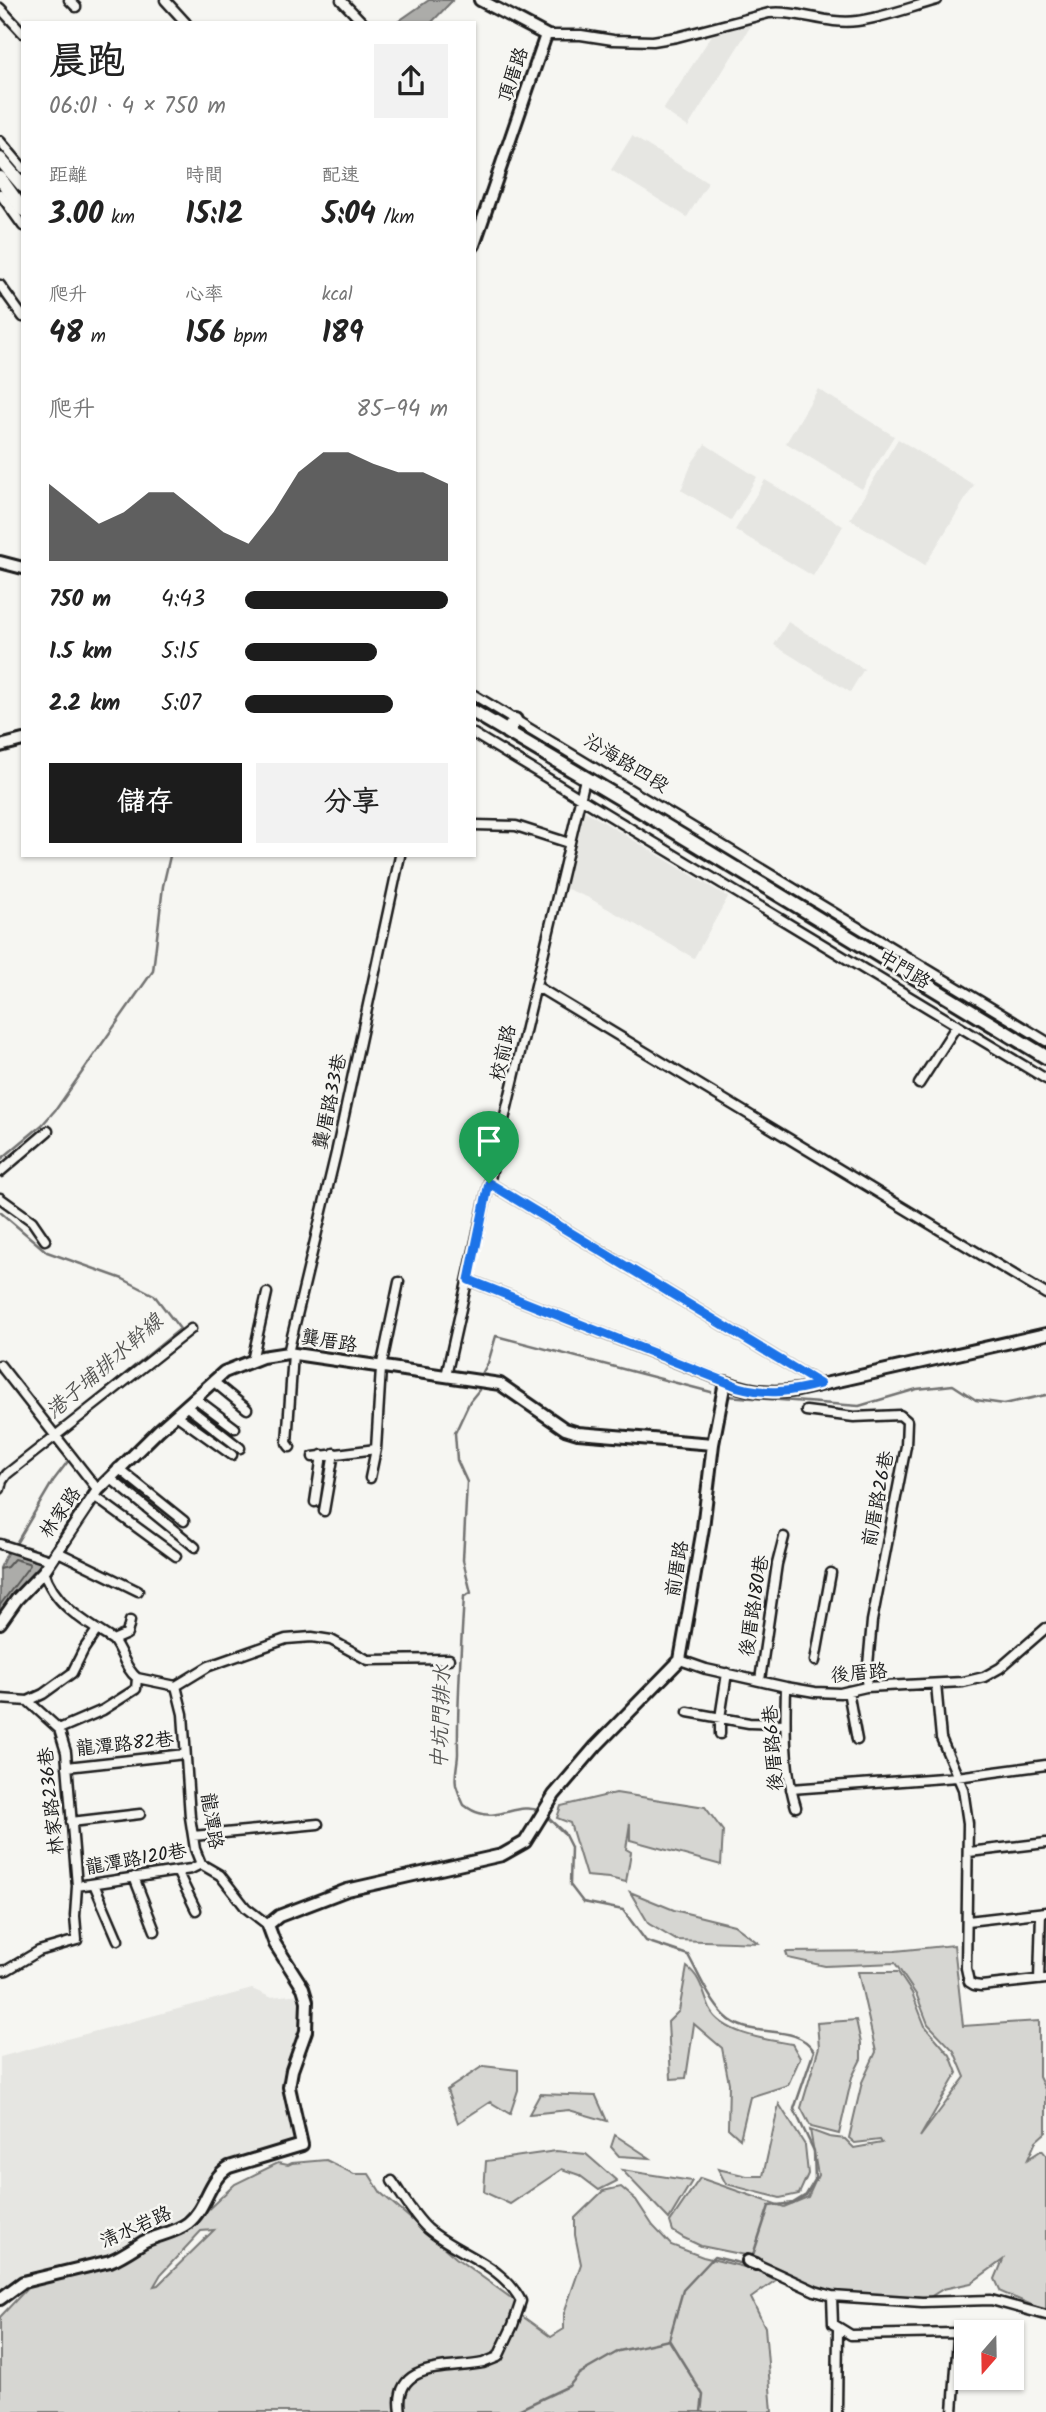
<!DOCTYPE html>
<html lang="zh-TW">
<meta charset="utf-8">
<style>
body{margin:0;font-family:Kalam,"LXGW WenKai TC",sans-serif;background:#f2f2f2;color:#222;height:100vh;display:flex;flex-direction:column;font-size:26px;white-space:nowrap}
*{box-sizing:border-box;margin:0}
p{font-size:23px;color:#767676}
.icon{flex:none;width:38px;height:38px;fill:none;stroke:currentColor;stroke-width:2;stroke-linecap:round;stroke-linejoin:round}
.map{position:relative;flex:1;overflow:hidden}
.details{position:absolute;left:21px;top:21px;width:455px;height:836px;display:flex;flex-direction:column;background:#fff;border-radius:0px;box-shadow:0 2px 5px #0004}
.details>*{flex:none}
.needle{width:46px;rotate:200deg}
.buttons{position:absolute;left:954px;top:2320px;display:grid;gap:14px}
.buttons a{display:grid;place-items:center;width:70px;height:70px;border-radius:0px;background:#fff;box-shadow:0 2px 5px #0004;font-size:35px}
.pin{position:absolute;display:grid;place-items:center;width:60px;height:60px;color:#fff;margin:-72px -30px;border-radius:50% 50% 50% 0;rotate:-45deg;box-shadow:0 0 7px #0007}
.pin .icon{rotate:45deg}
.round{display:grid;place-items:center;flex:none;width:74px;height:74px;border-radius:0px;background:#f2f2f2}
.summary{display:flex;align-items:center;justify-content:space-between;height:119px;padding:0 28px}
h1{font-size:38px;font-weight:800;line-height:52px}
.stats{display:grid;grid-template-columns:repeat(3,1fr);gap:10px;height:119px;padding:7px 28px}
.stats div{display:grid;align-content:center}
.stats b{font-size:30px;font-weight:800}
.stats small{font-size:19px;font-weight:400}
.stats p{font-size:19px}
.chart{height:196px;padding:14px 28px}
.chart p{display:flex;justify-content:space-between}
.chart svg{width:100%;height:126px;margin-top:7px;fill:#1c1c1c;opacity:.7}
.cta{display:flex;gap:14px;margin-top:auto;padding:14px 28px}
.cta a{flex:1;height:80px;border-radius:0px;background:#1c1c1c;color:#fff;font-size:28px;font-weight:800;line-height:80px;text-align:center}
.cta a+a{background:#f2f2f2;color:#222}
ul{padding:0 28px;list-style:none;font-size:23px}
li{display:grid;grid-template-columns:112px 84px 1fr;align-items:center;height:52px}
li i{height:18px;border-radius:9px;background:#1c1c1c}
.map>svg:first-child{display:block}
.built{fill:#e6e6e2}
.green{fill:#d6d6d2;stroke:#797977;stroke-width:2;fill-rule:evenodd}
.water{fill:#acaca9;stroke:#727271;stroke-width:2}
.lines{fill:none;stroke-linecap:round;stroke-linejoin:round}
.shore{stroke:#565654;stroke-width:2}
.stream{stroke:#727271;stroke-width:2.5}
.street-casing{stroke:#1c1c1c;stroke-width:13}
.secondary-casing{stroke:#1c1c1c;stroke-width:16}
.primary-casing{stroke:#1c1c1c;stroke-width:18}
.street{stroke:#f6f6f2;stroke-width:8}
.secondary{stroke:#f6f6f2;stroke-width:10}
.primary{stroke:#f6f6f2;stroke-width:12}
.route-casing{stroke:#fff;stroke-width:14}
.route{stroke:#1a73e8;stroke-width:9}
.labels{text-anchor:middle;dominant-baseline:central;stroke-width:5;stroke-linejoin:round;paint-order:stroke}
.street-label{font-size:19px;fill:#1c1c1c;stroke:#f6f6f2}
.water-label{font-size:21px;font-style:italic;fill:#565654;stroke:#f6f6f2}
</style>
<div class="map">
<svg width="1046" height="2412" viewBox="0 0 1046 2412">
<rect width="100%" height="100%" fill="#f6f6f2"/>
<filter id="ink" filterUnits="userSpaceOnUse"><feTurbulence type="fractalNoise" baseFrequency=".0143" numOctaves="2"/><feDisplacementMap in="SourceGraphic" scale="14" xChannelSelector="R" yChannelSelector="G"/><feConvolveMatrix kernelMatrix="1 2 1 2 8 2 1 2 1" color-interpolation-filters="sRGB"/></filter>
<g filter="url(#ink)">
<path class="built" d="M752 24 688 127 663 110 712 35Z
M632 136 708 183 687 217 611 170Z
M818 389 894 436 862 489 786 443Z
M898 439 974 485 925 565 850 519Z
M705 444 757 477 731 520 681 490 692 463Z
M765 480 843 526 813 576 735 530Z
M788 622 864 669 850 692 774 645Z
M582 809 728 897 694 958 589 898 560 886Z
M252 1989 270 1997 301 1994 305 2010 286 2085 294 2134 288 2145 275 2151 213 2169 198 2198 187 2212 174 2222 139 2234 110 2253 92 2259 23 2273 0 2290V2057Z"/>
<path class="green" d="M616 1793 705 1807 723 1831 721 1865 630 1840V1823L626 1849 631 1852 626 1882 609 1878 586 1876 570 1823 557 1818 561 1806Z
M630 1892 674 1910 734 1925 758 1943 676 1940 649 1924Z
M954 1945 963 2026 1039 2021V2077L1046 2091V2132L1036 2141 1028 2159 1042 2150 1046 2155V2311L1001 2292 995 2279 1003 2260 971 2283 943 2289 922 2302 820 2294 750 2256 701 2246 684 2238 673 2231 670 2222 700 2178 784 2207 808 2197 818 2175 810 2130 829 2137 845 2139 854 2148 882 2143 880 2140 855 2143 849 2138 862 2082 876 2052 858 1972H898L912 1993 925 2026 950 2055 957 2073 920 2137 965 2077 954 2051 928 2024 917 1996 895 1963 825 1966 788 1958 786 1952 895 1951Z
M687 1967C701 1977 703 1993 710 2009 722 2034 768 2040 792 2044L800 2058 788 2085 750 2097 740 2139 728 2128 729 2083 722 2048 694 2024 686 2078 671 2079 668 2022 679 2011Z
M856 2020 861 2043V2059L852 2077 839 2134 811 2127 801 2108 819 2047 817 2023Z
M483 2066 518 2070V2090L510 2114 490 2102 458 2123 447 2090Z
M540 2094 596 2096 607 2121 569 2110 529 2114Z
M779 2104 805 2145 808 2174 799 2194 780 2198 726 2184 718 2169 747 2176H763Z
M615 2135 650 2158 619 2156 611 2147Z
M556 2151 586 2154 617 2181 599 2190 579 2175 562 2169 510 2204 484 2192 486 2161Z
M326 2160 354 2174H369L381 2193 456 2258 525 2308 522 2316 551 2337 564 2329V2313L581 2264 575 2235V2218L603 2191 621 2187 636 2200 653 2226 671 2245 703 2257 757 2270 776 2280 751 2298 765 2327 772 2412H0V2317L33 2282 183 2233 235 2184 278 2163 288 2165 292 2163ZM214 2230 158 2285 154 2286 161 2274 201 2231Z
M622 2170 692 2181 669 2219Z"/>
<path class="water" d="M429 0H453L431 23H396Z
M8 1551 17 1552 44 1560 0 1616V1568Z"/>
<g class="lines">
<path class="shore" d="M0 1569 7 1567 14 1559 28 1563 30 1565 0 1605"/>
<path class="stream" d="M0 1160 42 1125 57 1108 153 971 163 886 170 856
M0 1212 47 1252 123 1279 154 1295 180 1329 48 1437 69 1460 53 1481 14 1547
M479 1379 488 1363 496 1336 711 1392
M479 1385V1390L470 1401 455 1433 457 1460 467 1482 463 1560 471 1593 464 1596C461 1649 457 1700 458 1753 458 1763 454 1775 456 1785 458 1792 461 1799 464 1805 468 1808 474 1812 479 1813 500 1820 520 1802 540 1811
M727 1396 859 1406 917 1389 953 1385 976 1400 1004 1404 1046 1395
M545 1815 564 1833 571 1847 570 1885 583 1902 623 1910 646 1941 688 1955C699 1975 709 2000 725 2016 750 2041 795 2021 814 2051L794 2109 814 2151 815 2180 806 2195 793 2203 769 2206 752 2258
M514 2412 569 2386 579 2374 619 2351 669 2340
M701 2412 703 2395 669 2340 683 2290 714 2257 744 2264"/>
<defs>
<path id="street" d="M69 0 76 7
M165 0 186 23
M341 0 363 23
M0 8 23 33
M546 35H581L613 40 653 41 677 37 769 13C798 10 827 25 857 21 883 18 911 7 937 0
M0 141 23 168
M0 194 23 226
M0 285 23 317
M474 695 1046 1041
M474 734 1046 1079
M474 825 516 826 569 843
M536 986 1046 1294
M919 1084 957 1025
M0 1172 48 1131
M489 1183 820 1384
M0 1198 32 1221 45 1240
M469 1280 725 1382
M288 1353 336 1153 400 856
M252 1361 267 1293
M0 1365 98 1490
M446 1376 489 1183 585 779
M214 1382 247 1409
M195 1398 235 1428
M186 1406 240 1448
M806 1411 854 1417 900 1415 907 1421 906 1446 872 1621 866 1687
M176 1415 232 1455
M290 1447 287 1443 293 1353
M313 1457 376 1449
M118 1468 184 1521
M110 1478 195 1547
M370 1478 376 1449 381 1368 399 1282
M0 1489 2 1481 7 1474 191 1329
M94 1496 176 1556
M315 1502 322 1455
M324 1511 334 1453
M0 1544 50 1560
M56 1551 138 1591
M44 1571C53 1604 85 1622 113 1640 122 1651 125 1669 137 1678L176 1686
M113 1640 127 1634 130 1621
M680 1660 706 1669 786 1687 815 1692 840 1693 866 1687 963 1682 984 1677 1000 1668 1046 1628
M815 1661 831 1573
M760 1680 777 1564 784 1537
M936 1684 941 1738 963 1789 968 1823 966 1968 969 1982 974 1985 981 1986 1046 1979
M176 1686 209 1666 286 1639 312 1637 331 1640 368 1660 449 1659
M176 1686 183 1714 190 1817 195 1849 201 1864 220 1875 246 1908 268 1925
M786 1687C785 1727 784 1769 796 1807
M848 1691 857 1740
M0 1699 28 1701 59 1729 66 1752 77 1886 75 1916 77 1940 39 1951 7 1970 0 1971
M28 1701 43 1694 72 1673 84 1649 97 1630
M688 1712 749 1723 785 1724
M59 1729 103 1710 136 1689 137 1678
M720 1734V1718L727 1673
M67 1767 185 1754
M791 1789 957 1777 1046 1765
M71 1822 140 1814
M193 1836 318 1824
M969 1852 1046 1843
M177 1871 196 1910
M134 1877 155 1931
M94 1884 118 1940
M77 1886 191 1869 201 1864
M968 1921 1046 1912
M1039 1980 1041 1913
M392 2181C403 2197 414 2216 428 2229 459 2255 501 2263 521 2301L513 2325 498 2357C493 2359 488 2361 483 2363 451 2370 392 2360 401 2412
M756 2264 815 2291 832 2296 922 2302 991 2300 1046 2315
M832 2296 833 2324 851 2335 955 2333 958 2338 953 2412
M837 2412 838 2329"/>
<path id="secondary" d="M474 245 546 35 480 0
M0 562 23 568
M0 746 23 740
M0 1623 17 1599 44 1571 98 1490 159 1430 224 1372 262 1357 288 1353 500 1384 565 1429 578 1433 713 1444
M748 2261 756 2264
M0 2299 23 2282 110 2261C122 2256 132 2249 143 2242 157 2235 175 2233 188 2223 207 2208 208 2179 229 2167L302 2145 289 2087 292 2070 306 2031 307 2001 303 1988 275 1944 268 1925 279 1916 347 1890 502 1855 525 1842 554 1795 596 1746 680 1660 703 1528 713 1444 725 1382C749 1392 772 1394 798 1390L1046 1334"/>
<path id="primary" d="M0 159 23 186
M0 178 23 210
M474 712 623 800 1046 1057
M507 732 515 720"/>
</defs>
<use href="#street" class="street-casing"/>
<use href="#secondary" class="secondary-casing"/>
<use href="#primary" class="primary-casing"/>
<use href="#street" class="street"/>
<use href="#secondary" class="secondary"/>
<use href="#primary" class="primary"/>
</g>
</g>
<g class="lines" filter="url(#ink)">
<defs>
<path id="route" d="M489 1183 820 1384C792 1392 767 1395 739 1387L469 1280Z"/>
</defs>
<use href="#route" class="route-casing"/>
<use href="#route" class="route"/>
</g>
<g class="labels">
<g class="street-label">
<text transform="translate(514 75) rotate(-71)">頂厝路</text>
<text transform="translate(626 764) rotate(31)">沿海路四段</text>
<text transform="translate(904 970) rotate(31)">中門路</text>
<text transform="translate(504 1053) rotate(-77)">校前路</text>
<text transform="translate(331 1102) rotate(-78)">龔厝路33巷</text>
<text transform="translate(329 1342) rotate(9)">龔厝路</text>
<text transform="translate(879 1499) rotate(-79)">前厝路26巷</text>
<text transform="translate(61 1513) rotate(-55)">林家路</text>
<text transform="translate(678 1569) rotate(-80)">前厝路</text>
<text transform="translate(755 1606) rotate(-81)">後厝路180巷</text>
<text transform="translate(859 1674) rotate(-5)">後厝路</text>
<text transform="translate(125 1745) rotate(-6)">龍潭路82巷</text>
<text transform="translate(774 1748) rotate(-94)">後厝路6巷</text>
<text transform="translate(52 1801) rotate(-96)">林家路236巷</text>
<text transform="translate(211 1821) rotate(81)">龍潭路</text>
<text transform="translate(136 1860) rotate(-10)">龍潭路120巷</text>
<text transform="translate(136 2228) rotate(-24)">清水岩路</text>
</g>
<g class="water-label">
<text transform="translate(105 1367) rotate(-41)">港子埔排水幹線</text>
<text transform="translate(442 1717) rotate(-88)">中坑門排水</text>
</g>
</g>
</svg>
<div class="buttons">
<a><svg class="needle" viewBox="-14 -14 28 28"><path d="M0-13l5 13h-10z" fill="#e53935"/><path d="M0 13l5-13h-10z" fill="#767676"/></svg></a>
</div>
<div class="pin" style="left:489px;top:1183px;background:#1e9e55"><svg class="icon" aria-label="arrive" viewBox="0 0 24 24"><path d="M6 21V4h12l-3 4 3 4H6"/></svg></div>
<section class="details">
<div class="summary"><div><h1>晨跑</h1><p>06:01 · 4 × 750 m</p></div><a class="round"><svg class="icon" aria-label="share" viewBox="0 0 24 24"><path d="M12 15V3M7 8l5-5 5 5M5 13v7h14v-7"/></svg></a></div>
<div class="stats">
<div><p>距離</p><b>3.00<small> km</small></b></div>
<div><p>時間</p><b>15:12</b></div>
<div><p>配速</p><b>5:04<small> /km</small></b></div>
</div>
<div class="stats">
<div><p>爬升</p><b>48<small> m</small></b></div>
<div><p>心率</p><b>156<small> bpm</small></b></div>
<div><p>kcal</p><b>189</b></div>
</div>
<div class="chart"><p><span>爬升</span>85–94 m</p>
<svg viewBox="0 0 160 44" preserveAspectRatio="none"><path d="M0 44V17L10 24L20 31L30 27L40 20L50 20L60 27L70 34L80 38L90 27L100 13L110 6L120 6L130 10L140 13L150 13L160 17V44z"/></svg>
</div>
<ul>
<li><b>750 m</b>4:43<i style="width:100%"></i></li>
<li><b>1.5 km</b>5:15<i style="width:65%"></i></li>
<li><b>2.2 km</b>5:07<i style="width:73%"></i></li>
</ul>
<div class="cta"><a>儲存</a><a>分享</a></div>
</section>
</div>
